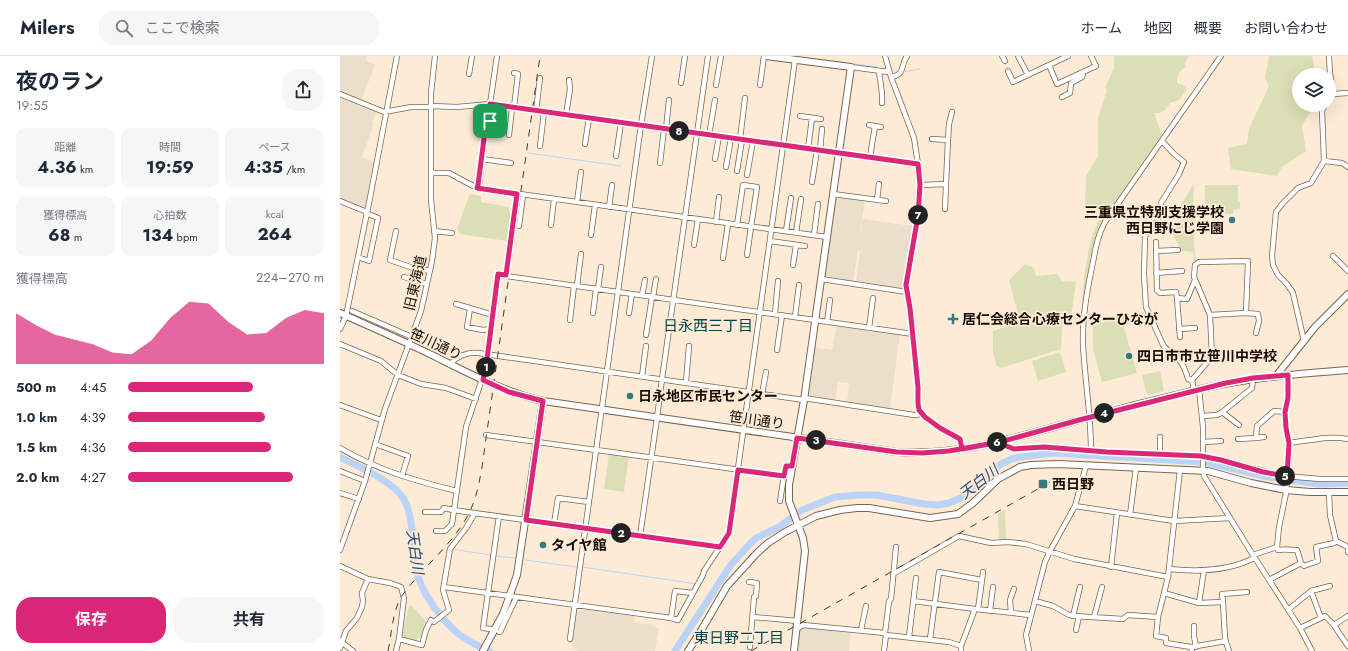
<!DOCTYPE html>
<html lang="ja">
<meta charset="utf-8">
<style>
body{margin:0;font-family:Jost,"Noto Sans JP",sans-serif;background:#f6f6f7;color:#1f2937;height:100vh;display:flex;flex-direction:column;font-size:15px;white-space:nowrap}
*{box-sizing:border-box;margin:0}
p{font-size:13px;color:#747a83}
.icon{flex:none;width:22px;height:22px;fill:none;stroke:currentColor;stroke-width:2;stroke-linecap:round;stroke-linejoin:round}
.map{position:relative;flex:1;overflow:hidden}
.side{display:flex;flex-direction:column;background:#fff;width:340px}
.side>*{flex:none}
.fabs{position:absolute;left:952px;top:12px;display:grid;gap:8px}
.fabs a{display:grid;place-items:center;width:44px;height:44px;border-radius:50%;background:#fff;box-shadow:0 4px 16px #0002;font-size:20px}
.pin{position:absolute;display:grid;place-items:center;width:34px;height:34px;color:#fff;margin:-17px;border-radius:8px;box-shadow:0 2px 6px #0006}
.km{position:absolute;width:20px;height:20px;margin:-10px;border-radius:50%;background:#222;color:#fff;font-size:11px;line-height:20px;text-align:center}
.round{display:grid;place-items:center;flex:none;width:42px;height:42px;border-radius:16px;background:#f6f6f7}
.overview{display:flex;align-items:center;justify-content:space-between;height:68px;padding:0 16px}
h1{font-size:22px;font-weight:700;line-height:30px}
.figures{display:grid;grid-template-columns:repeat(3,1fr);gap:6px;height:68px;padding:4px 16px}
.figures div{display:grid;align-content:center;border-radius:10px;background:#f6f6f7;text-align:center}
.figures b{font-size:17px;font-weight:700}
.figures small{font-size:11px;font-weight:400}
.figures p{font-size:11px}
.chart{height:112px;padding:8px 16px}
.chart p{display:flex;justify-content:space-between}
.chart svg{width:100%;height:72px;margin-top:4px;fill:#db2777;opacity:.7}
.cta{display:flex;gap:8px;margin-top:auto;padding:8px 16px}
.cta a{flex:1;height:46px;border-radius:16px;background:#db2777;color:#fff;font-size:16px;font-weight:700;line-height:46px;text-align:center}
.cta a+a{background:#f6f6f7;color:#1f2937}
ul{padding:0 16px;list-style:none;font-size:13px}
li{display:grid;grid-template-columns:64px 48px 1fr;align-items:center;height:30px}
li i{height:10px;border-radius:5px;background:#db2777}
header{display:flex;align-items:center;gap:24px;box-sizing:border-box;height:56px;padding:0 20px;background:#fff;border-bottom:1px solid #e0e1e3}
header strong{font-size:19px}
nav{display:flex;gap:22px;margin-inline-start:auto;font-size:14px}
.search{width:280px;height:36px;background:#f6f6f7;display:flex;align-items:center;gap:10px;box-sizing:border-box;padding:0 14px;border-radius:16px;color:#747a83;font-size:15px}
main{display:flex;flex:1;min-height:0}
.map>svg:first-child{display:block}
.commercial{fill:#ebdfcb}
.industrial{fill:#ecdfcb}
.green{fill:#dbdfb5}
.lines{fill:none;stroke-linecap:round;stroke-linejoin:round}
.stream{stroke:#bbd3f7;stroke-width:1}
.river{stroke:#bbd3f7;stroke-width:7}
.minor-casing{stroke:#79654e;stroke-width:6}
.tertiary-casing{stroke:#79654e;stroke-width:8}
.minor{stroke:#fff;stroke-width:4.5}
.tertiary{stroke:#fff;stroke-width:6}
.rail{stroke:#473c32;stroke-width:1;stroke-dasharray:7 7;stroke-linecap:butt}
.route-casing{stroke:#fff;stroke-width:8}
.route{stroke:#db2777;stroke-width:5}
.poi-dot{fill:#327b82;stroke:#feebd6;stroke-width:1.5}
.labels{text-anchor:middle;dominant-baseline:central;stroke-width:3.5;stroke-linejoin:round;paint-order:stroke}
.poi-label{font-size:14px;font-weight:bold;fill:#150d05;stroke:#feebd6;text-anchor:start}
.street-label{font-size:14px;fill:#150d05;stroke:#feebd6}
.neighbourhood-label{font-size:15px;fill:#004349;stroke:#feebd6}
.water-label{font-size:15px;font-style:italic;fill:#24497f;stroke:#feebd6}
</style>
<header>
<strong>Milers</strong>
<div class="search"><svg class="icon" aria-label="search" viewBox="0 0 24 24"><circle cx="10" cy="10" r="6"/><path d="M15 15l6 6"/></svg>ここで検索</div>
<nav><a>ホーム</a><a>地図</a><a>概要</a><a>お問い合わせ</a></nav>
</header>
<main>
<section class="side">
<div class="overview"><div><h1>夜のラン</h1><p>19:55</p></div><a class="round"><svg class="icon" aria-label="share" viewBox="0 0 24 24"><path d="M12 15V3M7 8l5-5 5 5M5 13v7h14v-7"/></svg></a></div>
<div class="figures">
<div><p>距離</p><b>4.36<small> km</small></b></div>
<div><p>時間</p><b>19:59</b></div>
<div><p>ペース</p><b>4:35<small> /km</small></b></div>
</div>
<div class="figures">
<div><p>獲得標高</p><b>68<small> m</small></b></div>
<div><p>心拍数</p><b>134<small> bpm</small></b></div>
<div><p>kcal</p><b>264</b></div>
</div>
<div class="chart"><p><span>獲得標高</span>224–270 m</p>
<svg viewBox="0 0 160 44" preserveAspectRatio="none"><path d="M0 44V13L10 20L20 26L30 29L40 32L50 37L60 38L70 30L80 16L90 6L100 7L110 18L120 26L130 25L140 16L150 11L160 13V44z"/></svg>
</div>
<ul>
<li><b>500 m</b>4:45<i style="width:64%"></i></li>
<li><b>1.0 km</b>4:39<i style="width:70%"></i></li>
<li><b>1.5 km</b>4:36<i style="width:73%"></i></li>
<li><b>2.0 km</b>4:27<i style="width:84%"></i></li>
</ul>
<div class="cta"><a>保存</a><a>共有</a></div>
</section>
<div class="map">
<svg width="1008" height="595" viewBox="0 0 1008 595">
<rect width="100%" height="100%" fill="#feebd6"/>
<path class="commercial" d="M0 0H27L26 5 35 9 20 47 37 55 32 66 34 67 22 101 35 107 26 154 0 144Z
M496 140 525 144 519 185 523 163 573 170 565 220V234L516 225 520 195 518 193 513 226 484 222Z
M497 269 560 277 550 353 507 346 509 327 498 326 495 345 467 341 475 292 476 289 477 292 492 294Z
M465 570 511 574 509 595H458L461 572Z"/>
<path class="industrial" d="M243 553 295 560 294 566 316 569 315 572H319L315 595H240L232 593 235 558Z"/>
<path class="green" d="M774 0H849L845 7 846 11 840 15 837 23V27L843 29 847 33 839 44 830 47 825 54 820 57H814L823 81 763 168 756 181 749 217 748 219 741 264C744 227 744 187 764 155L745 150 746 120 758 100V61L767 34 765 32 774 12Z
M929 0H972L976 19H959V49H974L962 70 966 95 942 111 937 120 891 113 888 92 907 88 909 73 929 30 925 22Z
M854 127 853 154 854 188 856 205H854L853 196 841 195 832 176 836 170H841L843 166 835 159Z
M865 129H898V146H900V153L893 154V158H865Z
M130 138 141 140V146L169 151V156H172L167 185 120 178 117 173Z
M685 208 694 212 696 220 717 218 722 225 736 226 731 261H723L721 293 661 312 656 309 653 294V275L680 266 669 224Z
M776 263 777 269 783 268 797 317 762 326 753 293V269Z
M720 296 726 316 698 325 692 305Z
M820 315 824 335 807 339 802 319Z
M269 397 289 400 284 436 264 433Z
M665 454 666 484 659 485 658 457Z
M71 549 87 566 80 581 75 585 61 582 69 550Z"/>
<g class="lines">
<path class="stream" d="M484 4 537 11
M563 16 580 13
M188 97 281 110
M112 493 151 499
M155 500 174 502
M185 504 237 511
M242 511 357 528"/>
<path class="river" d="M0 401C19 411 46 422 60 438 74 453 72 486 74 505 78 530 92 551 109 569 112 572 116 576 120 579 129 586 139 590 149 595
M335 595 390 510 407 491 416 482 439 471 462 454 495 441 519 439H537L584 448 598 449 609 447 623 441 661 408 674 402 712 397 865 406 928 421 950 424 978 428 1008 427"/>
<defs>
<path id="minor" d="M545 0 551 21 574 82 578 108 580 129 579 153 566 229 570 252 579 337C578 342 577 347 579 353 584 367 609 374 620 383L622 393
M662 0 665 5
M678 0 688 19
M989 0 990 17 993 38 989 44
M709 9 728 0
M511 11 549 16
M539 15C540 26 543 36 542 47
M668 15 673 26 709 9 717 28 756 10 751 0
M174 17 178 18 174 51
M129 18 132 0
M551 21C566 18 560 10 567 0
M341 27 345 0
M376 29 381 0
M420 29 424 0
M0 38 44 56 71 51H91
M993 38 1008 37
M722 41 730 37 731 27 742 21 744 16
M91 50 117 51 150 48 578 108
M196 55 200 22
M226 59 230 33 229 24
M460 60 481 63
M529 69 541 71
M326 73 329 44
M169 79 172 52
M369 79 375 44
M400 83 405 42
M592 83 608 84 606 128
M608 84 609 68 612 56
M822 85 834 98 844 106 839 118 821 147 820 157 815 169 805 180 804 219 806 251 823 289C827 295 833 297 838 302 843 308 846 315 848 323L852 324 854 335
M245 88 249 62
M200 90 204 56
M468 93 472 62
M480 95 482 73
M276 100 281 67
M530 101 535 70
M142 103 171 107
M375 103 379 80
M984 105 1002 107 1008 111
M320 107 324 73
M386 111 391 82
M397 115 402 84
M91 117H109L137 132 487 181
M407 119 413 85
M472 126 477 94
M580 129 606 128 605 153
M137 132 139 129 145 75 150 65 152 60 150 48 157 0
M177 138 166 220 573 278
M493 138 546 145
M537 144 539 128
M0 145 27 156
M237 146 241 116
M269 151 272 129
M376 166 379 141
M211 169 214 143
M397 169 403 129 417 131 411 171
M179 170 183 139
M56 175 50 204 73 212 90 215
M94 175 112 177
M446 175 451 142
M456 177 461 143
M251 179 255 149
M474 179 478 148
M430 185 465 190
M816 186 817 234 820 237 836 236 837 242
M354 189 358 163
M816 195 838 194
M407 199 411 171
M993 200 1008 215
M18 201 29 205 38 162 26 157
M383 202 388 168
M453 209 456 189
M816 217 842 215
M64 221 87 228
M481 223 567 236
M237 230 241 198
M258 233 261 211
M302 239 305 224
M313 241 316 223
M116 248 153 259
M130 253 127 271 143 274 151 273
M12 255 72 281
M253 257 256 233
M289 257 292 238
M906 257 918 258 919 265 916 277
M435 258 438 225
M455 261 459 229
M230 264 234 230
M487 266 490 244
M529 272 533 242
M0 273 6 260 30 142 57 0
M839 273 855 272
M306 279 312 241
M840 281 837 242 847 243 855 224
M964 285 953 237 947 228 938 219 933 209 932 200 936 156 942 148 958 132 971 127 984 105 982 55 985 49
M0 288 41 305 58 319 81 328 106 332 136 343
M437 294 442 259
M110 309C116 300 128 296 138 297L464 344
M302 320 306 290
M322 323 368 0
M852 324 871 302 872 300 870 259 854 221 855 209 859 206 908 205 906 257 870 259
M346 326 349 290
M859 333 863 371V415L864 420 913 499 960 572 972 595
M422 338 426 316
M464 342 574 359 582 358
M0 349 41 364
M882 356 899 369
M862 360 877 359 881 357 912 332 913 322
M317 362 322 323
M146 379 256 394
M820 381V399
M916 382 924 381
M898 383 916 382 917 370 934 355 945 356
M660 386 664 389 674 393 704 391 767 396 861 400 945 420 980 423H1008
M863 386 881 385
M949 387C969 385 987 379 1008 383
M35 388 68 400 62 420
M0 392C37 414 76 425 117 435
M257 394 444 420 446 410H452
M751 395C751 360 745 324 743 289 742 264 746 240 751 216 755 198 756 182 765 166L881 0
M840 414 828 521 818 561 816 580 826 582V587L851 591 852 595
M0 415 25 425
M0 437 19 443
M440 445 444 420
M735 450 834 465 890 462
M113 454 380 491 389 477 455 4
M85 456H101L104 452 113 454
M790 459 796 412
M214 468 218 442 249 446
M96 475H105L112 468 126 371 146 311 158 218 166 219
M300 480 317 362
M996 485 1008 491V496
M937 491 939 471 946 437 949 387 946 372 945 356 948 342 949 319
M0 494 25 425 45 353 81 255 92 205 95 182 91 144V37L95 0
M913 499 937 491 938 494C945 493 950 494 957 494L961 507
M0 510 28 523 50 527 61 531 64 542 59 583
M771 511 777 457
M829 513C858 516 889 515 914 502
M553 518 619 480 651 487 668 486 686 488 734 503 828 521
M642 524 643 516
M929 524 961 507 964 510 978 505 976 491 994 487 996 485 990 459 989 437
M409 526 417 527 416 540 414 541 410 591
M104 531 331 562 335 535 353 537
M971 535 981 562
M824 537 859 547 883 546 885 583 889 595
M573 545 635 553
M695 545 713 550 729 559 734 560 783 563 788 559 818 561
M883 546 882 538 907 536
M859 547 864 514
M949 553 971 535 990 530
M650 555 653 531
M671 557 670 544 674 533
M733 560 740 531
M413 561 458 565
M754 561 762 531
M331 562 338 564 363 519 364 515 380 491
M994 569 999 577 1008 590
M854 570V580L856 591
M960 572 985 560 994 569 1008 560
M151 573 143 572 159 460
M457 573 463 569 545 577 546 579 609 586 621 590
M521 574 526 550
M736 574 739 560
M159 576H160L176 542
M545 577 549 545 551 543 556 491
M569 581 576 522
M230 583 301 69 312 0
M590 583 599 516 642 524 638 553
M0 585 13 595
M851 591 886 585
M0 592 6 575 17 562 22 551 23 545 22 537 28 523
M56 595 59 583 82 589 86 574 91 564 94 566 109 554 103 534 110 493 126 472 135 457
M544 595 546 579
M621 595V590L635 553 691 559
M689 595 686 579 705 506 710 495 735 450 746 410"/>
<path id="tertiary" d="M426 0 511 11 464 344 449 429V445L463 482 465 495 454 595
M0 257C33 272 66 286 98 302 132 319 165 336 203 345L557 396C619 400 674 382 732 366 775 354 818 343 861 333 909 321 959 318 1008 314
M936 320 975 271 1008 238
M143 595 163 558 177 519 203 345
M348 595 362 573 387 530 416 498 428 487 445 476 476 460 500 454 517 452H529L590 462 618 458 633 447 658 423 680 411 691 409 718 408 868 415 911 427 946 434 970 436H1008"/>
</defs>
<use href="#minor" class="minor-casing"/>
<use href="#tertiary" class="tertiary-casing"/>
<use href="#minor" class="minor"/>
<use href="#tertiary" class="tertiary"/>
<path class="rail" d="M48 595C52 576 52 558 61 541 81 513 110 491 127 461 136 445 139 428 142 411L200 0
M411 595 719 421"/>
</g>
<g class="lines">
<defs>
<path id="route" d="M150 65 145 75 138 129 137 132 177 138 166 219 158 218 146 311 143 324 169 336 203 345 186 464 380 491 389 477 398 414 444 420 446 410H452L457 382 557 396 582 397 609 395 660 386 739 364 886 327 913 322 948 319V342L945 356 946 372 949 387 947 420 923 416 881 404 861 400 767 396 704 391 674 393 664 389 660 386 622 393 620 383 600 372 585 361 579 354 578 347V331L570 252 566 229 578 160 580 129 578 108 150 48 152 56 150 65"/>
</defs>
<use href="#route" class="route-casing"/>
<use href="#route" class="route"/>
</g>
<g class="poi-dot">
<circle cx="892" cy="164" r="4"/>
<path d="M611 257h4v4h4v4h-4v4h-4v-4h-4v-4h4z"/>
<circle cx="789" cy="300" r="4"/>
<circle cx="290" cy="340" r="4"/>
<rect x="698" y="423" width="10" height="10" rx="2"/>
<circle cx="203" cy="489" r="4"/>
</g>
<g class="labels">
<g class="poi-label">
<text x="884" y="156" text-anchor="end">三重県立特別支援学校<tspan x="884" dy="16">西日野にじ学園</tspan></text>
<text x="622" y="263">居仁会総合心療センターひなが</text>
<text x="797" y="300">四日市市立笹川中学校</text>
<text x="298" y="340">日永地区市民センター</text>
<text x="712" y="428">西日野</text>
<text x="211" y="489">タイヤ館</text>
</g>
<g class="street-label">
<text transform="translate(75 227) rotate(-77)">旧東海道</text>
<text transform="translate(96 288) rotate(25)">笹川通り</text>
<text transform="translate(417 364) rotate(8)">笹川通り</text>
</g>
<g class="neighbourhood-label">
<text x="368" y="270">日永西三丁目</text>
<text x="399" y="582">東日野二丁目</text>
</g>
<g class="water-label">
<text transform="translate(639 426) rotate(-38)">天白川</text>
<text transform="translate(75 496) rotate(82)">天白川</text>
</g>
</g>
</svg>
<div class="fabs">
<a><svg class="icon" aria-label="layers" viewBox="0 0 24 24"><path d="M12 4l9 5-9 5-9-5zM3 14l9 5 9-5"/></svg></a>
</div>
<div class="pin" style="left:150px;top:65px;background:#1e9e55"><svg class="icon" aria-label="arrive" viewBox="0 0 24 24"><path d="M6 21V4h12l-3 4 3 4H6"/></svg></div>
<b class="km" style="left:146px;top:311px">1</b>
<b class="km" style="left:281px;top:477px">2</b>
<b class="km" style="left:476px;top:384px">3</b>
<b class="km" style="left:764px;top:357px">4</b>
<b class="km" style="left:945px;top:420px">5</b>
<b class="km" style="left:657px;top:386px">6</b>
<b class="km" style="left:578px;top:159px">7</b>
<b class="km" style="left:339px;top:75px">8</b>
</div>
</main>
